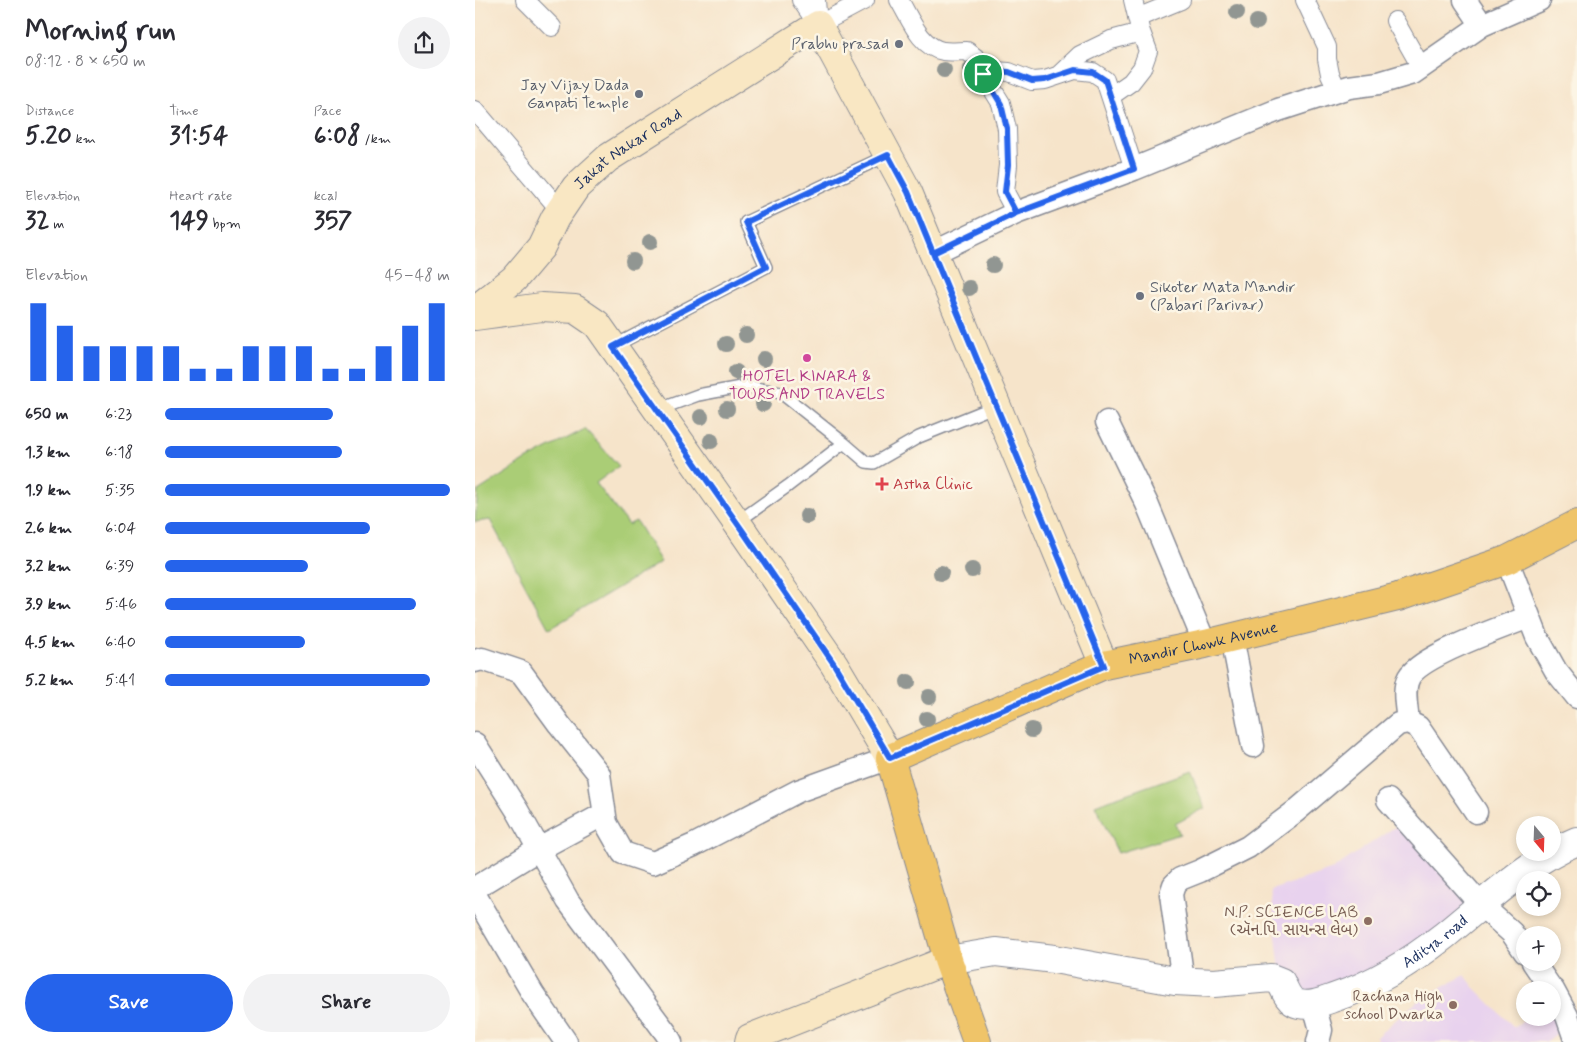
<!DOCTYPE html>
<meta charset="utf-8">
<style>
body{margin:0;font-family:Mynerve,"Noto Sans Gujarati",sans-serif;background:#f2f2f3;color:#2b2b33;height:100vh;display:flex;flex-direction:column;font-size:19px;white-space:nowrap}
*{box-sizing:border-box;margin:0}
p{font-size:16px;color:#7c7c81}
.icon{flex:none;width:28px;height:28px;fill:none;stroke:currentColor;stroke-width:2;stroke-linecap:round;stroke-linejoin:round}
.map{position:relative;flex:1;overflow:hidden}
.panel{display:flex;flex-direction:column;background:#fff;width:475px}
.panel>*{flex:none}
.needle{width:32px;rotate:161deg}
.fabs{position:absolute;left:1041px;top:816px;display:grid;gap:10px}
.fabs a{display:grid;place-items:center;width:45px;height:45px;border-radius:50%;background:#fff;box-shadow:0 2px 8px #0003;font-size:25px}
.pin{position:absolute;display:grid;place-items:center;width:42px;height:42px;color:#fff;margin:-21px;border:2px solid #fff;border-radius:50%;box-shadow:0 1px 5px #0007}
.round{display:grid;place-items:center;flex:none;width:52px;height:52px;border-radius:26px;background:#f2f2f3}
.summary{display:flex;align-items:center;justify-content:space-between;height:85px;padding:0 25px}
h1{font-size:28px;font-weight:800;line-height:38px}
.metrics{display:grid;grid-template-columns:repeat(3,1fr);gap:8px;height:85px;padding:5px 25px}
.metrics div{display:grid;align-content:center}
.metrics b{font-size:25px;font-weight:800}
.metrics small{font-size:14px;font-weight:400}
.metrics p{font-size:14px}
.chart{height:140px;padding:10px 25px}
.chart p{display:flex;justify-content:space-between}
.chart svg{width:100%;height:90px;margin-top:5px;stroke:#2563eb;stroke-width:6}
.action{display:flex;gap:10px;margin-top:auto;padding:10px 25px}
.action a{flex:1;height:58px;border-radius:30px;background:#2563eb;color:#fff;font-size:20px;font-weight:800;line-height:58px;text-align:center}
.action a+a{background:#f2f2f3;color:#2b2b33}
ul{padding:0 25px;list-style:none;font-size:16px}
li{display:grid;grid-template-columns:80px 60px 1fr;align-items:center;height:38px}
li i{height:12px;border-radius:6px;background:#2563eb}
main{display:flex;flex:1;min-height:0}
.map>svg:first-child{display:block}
.built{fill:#e8d2ee}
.green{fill:#aacd76;stroke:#627e6a}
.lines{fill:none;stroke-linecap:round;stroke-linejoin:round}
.service-casing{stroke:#888a94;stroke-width:14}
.pedestrian-casing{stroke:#888a94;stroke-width:20}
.minor-casing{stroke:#888a94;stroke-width:25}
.tertiary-casing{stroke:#888a94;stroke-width:30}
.secondary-casing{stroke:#888a94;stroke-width:30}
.primary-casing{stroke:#888a94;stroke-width:30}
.service{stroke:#fff;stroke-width:11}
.pedestrian{stroke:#fff;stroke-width:18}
.minor{stroke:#fff;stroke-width:22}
.tertiary{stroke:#fff;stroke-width:28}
.secondary{stroke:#f9e7c3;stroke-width:28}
.primary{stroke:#efc469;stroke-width:28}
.tree{fill:#919692}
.route-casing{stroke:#fff;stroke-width:10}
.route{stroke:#2563eb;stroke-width:6}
.worship-dot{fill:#6b7280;stroke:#fcf5e5;stroke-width:2}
.hotel-dot{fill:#d1479c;stroke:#fcf5e5;stroke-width:2}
.health-dot{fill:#e0444e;stroke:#fcf5e5;stroke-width:2}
.education-dot{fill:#8d6e63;stroke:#fcf5e5;stroke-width:2}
.labels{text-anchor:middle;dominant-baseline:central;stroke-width:5;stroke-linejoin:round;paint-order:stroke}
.worship-label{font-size:16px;fill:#5b616d;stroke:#fcf5e5;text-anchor:end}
.street-label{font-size:16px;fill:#1b2f5e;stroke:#fcf5e5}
.hotel-label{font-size:16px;fill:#b23c85;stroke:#fcf5e5}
.health-label{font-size:16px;fill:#be3a42;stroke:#fcf5e5;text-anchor:start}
.education-label{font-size:16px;fill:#785e54;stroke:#fcf5e5;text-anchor:end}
</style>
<main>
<section class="panel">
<div class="summary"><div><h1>Morning run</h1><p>08:12 · 8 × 650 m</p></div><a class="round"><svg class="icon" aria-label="share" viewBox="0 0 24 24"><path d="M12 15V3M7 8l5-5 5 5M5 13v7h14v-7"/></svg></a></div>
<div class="metrics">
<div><p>Distance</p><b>5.20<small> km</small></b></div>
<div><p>Time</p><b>31:54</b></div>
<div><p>Pace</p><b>6:08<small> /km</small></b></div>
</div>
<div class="metrics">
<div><p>Elevation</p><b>32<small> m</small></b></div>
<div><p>Heart rate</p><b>149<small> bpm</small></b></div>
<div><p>kcal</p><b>357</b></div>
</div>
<div class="chart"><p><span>Elevation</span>45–48 m</p>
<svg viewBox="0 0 160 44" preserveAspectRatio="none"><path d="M5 44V6M15 44V17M25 44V27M35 44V27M45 44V27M55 44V27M65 44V38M75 44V38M85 44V27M95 44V27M105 44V27M115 44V38M125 44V38M135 44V27M145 44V17M155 44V6"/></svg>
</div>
<ul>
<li><b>650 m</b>6:23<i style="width:59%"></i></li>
<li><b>1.3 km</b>6:18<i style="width:62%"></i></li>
<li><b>1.9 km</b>5:35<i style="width:100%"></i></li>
<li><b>2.6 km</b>6:04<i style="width:72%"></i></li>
<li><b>3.2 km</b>6:39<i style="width:50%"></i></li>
<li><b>3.9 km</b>5:46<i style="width:88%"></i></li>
<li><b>4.5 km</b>6:40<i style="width:49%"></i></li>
<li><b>5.2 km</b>5:41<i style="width:93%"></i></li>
</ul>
<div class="action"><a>Save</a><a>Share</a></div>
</section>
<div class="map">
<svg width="1102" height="1042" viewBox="0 0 1102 1042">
<rect width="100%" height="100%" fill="#fcf5e5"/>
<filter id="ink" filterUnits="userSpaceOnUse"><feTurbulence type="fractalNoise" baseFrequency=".02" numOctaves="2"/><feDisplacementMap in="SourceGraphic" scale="10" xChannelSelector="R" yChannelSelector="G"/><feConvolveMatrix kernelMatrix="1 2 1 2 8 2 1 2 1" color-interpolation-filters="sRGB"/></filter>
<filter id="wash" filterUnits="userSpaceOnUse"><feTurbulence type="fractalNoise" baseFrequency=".0096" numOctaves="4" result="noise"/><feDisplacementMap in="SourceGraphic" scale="20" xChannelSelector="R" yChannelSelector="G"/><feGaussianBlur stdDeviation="1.12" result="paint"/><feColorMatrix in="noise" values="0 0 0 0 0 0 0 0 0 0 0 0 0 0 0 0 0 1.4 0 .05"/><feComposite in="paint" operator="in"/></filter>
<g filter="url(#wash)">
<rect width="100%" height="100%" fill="#f6e4ca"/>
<path class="built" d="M930 820 1006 905 839 1005 805 972 796 890 858 869Z
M990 975 999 987 1039 1027 1052 1018H1078V1009L1085 1020V1031L1071 1042H904L901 1037 945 999Z"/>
<path class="green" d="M110 429 144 466 121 483 153 525 161 521 186 562 74 629 15 520 0 522 3 491 51 460Z
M715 771 730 808 700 824 705 834 643 853 620 805Z"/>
</g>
<g filter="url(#ink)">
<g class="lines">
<defs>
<path id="service" d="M137 347 291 267 271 222 413 155
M182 410 223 395 271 386 306 393 369 443 313 486 261 523
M369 443 391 462 399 463 444 437 521 406"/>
<path id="pedestrian" d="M50 0 77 27
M326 0 343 25 341 0
M424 0C435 18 445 47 468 51 475 52 484 51 492 51L501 58 508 74
M658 0 665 29
M830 0 852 47V59L855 74 863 91
M662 18 706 0
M920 21 946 67
M343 25 390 0
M584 75 605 55 636 40 666 32 673 51 667 68 656 82 636 96
M0 110 85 210
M541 213 530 192 533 165 532 129 526 103 508 74 520 71 534 72 557 81 570 80 600 70 618 72 630 80 659 169"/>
<path id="minor" d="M990 0 1007 25 1064 0
M458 253 541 213 659 169 803 110 874 87 904 83 938 73 1007 25
M632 422 672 504 730 644
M1032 560 1062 637 1081 671 1102 697
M757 637 778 746
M0 661 7 659 46 672 84 724 124 774 131 823 148 853 178 863 219 845 323 791 415 758
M933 722C932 708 927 690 934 677 947 655 1028 627 1054 617
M0 744 42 810 93 901 191 1033 196 1042
M913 800 1006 905 1037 933 1050 952
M0 888 64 849 129 814
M0 895 58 994 91 1042
M1058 962 1077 990
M708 982 696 894 699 885 705 879 725 871 773 847 821 811 923 724 933 722 943 727 1001 812
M1078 990 1092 1016 1101 1042
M839 1005 846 1030 843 1042"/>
<g id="tertiary">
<path id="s1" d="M473 960 521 952 579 959 700 981 739 983 796 978 806 982C810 991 814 1002 824 1004 837 1007 849 1001 861 997 900 984 937 961 970 935 1011 902 1053 861 1102 841"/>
</g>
<g id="secondary">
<path id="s2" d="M0 310 39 279 66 247 80 218 101 187 133 158 343 25 433 192 629 665"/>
<path d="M0 316 67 307 100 309 122 324 267 530 359 664 415 758"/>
<path d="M274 1042 275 1038 473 960"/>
</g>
<g id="primary">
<path id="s3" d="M502 1042 473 960 415 758 629 665 730 644 923 597 1032 560 1102 524"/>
</g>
</defs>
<use href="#service" class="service-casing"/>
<use href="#pedestrian" class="pedestrian-casing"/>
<use href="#minor" class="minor-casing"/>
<use href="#tertiary" class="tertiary-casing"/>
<use href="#secondary" class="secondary-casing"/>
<use href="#primary" class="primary-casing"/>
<use href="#service" class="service"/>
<use href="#pedestrian" class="pedestrian"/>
<use href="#minor" class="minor"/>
<use href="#tertiary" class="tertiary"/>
<use href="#secondary" class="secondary"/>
<use href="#primary" class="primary"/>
</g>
<g class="tree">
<circle cx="762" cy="12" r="8"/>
<circle cx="782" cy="22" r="8"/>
<circle cx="495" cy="69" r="8"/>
<circle cx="469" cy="70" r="8"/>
<circle cx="175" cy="242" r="8"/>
<circle cx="158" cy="261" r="8"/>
<circle cx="518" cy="265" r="8"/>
<circle cx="494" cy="288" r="8"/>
<circle cx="271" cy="335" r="8"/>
<circle cx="251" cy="344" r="8"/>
<circle cx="289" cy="359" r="8"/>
<circle cx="261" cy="372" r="8"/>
<circle cx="288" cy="404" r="8"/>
<circle cx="252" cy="409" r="8"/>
<circle cx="226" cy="417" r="8"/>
<circle cx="236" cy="441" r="8"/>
<circle cx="332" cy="516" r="8"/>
<circle cx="497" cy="570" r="8"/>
<circle cx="466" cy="573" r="8"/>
<circle cx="433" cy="682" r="8"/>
<circle cx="454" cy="697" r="8"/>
<circle cx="452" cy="719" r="8"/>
<circle cx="557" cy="730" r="8"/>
</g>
</g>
<g class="lines" filter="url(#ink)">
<defs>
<path id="route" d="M508 74 526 104 532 129 533 165 530 192 541 213 458 253 629 666 415 758 359 664 267 530 138 347 291 267 271 222 413 155 433 192 458 253 541 213 659 169 630 80 618 72 600 70 570 80 557 81 534 72 520 71 508 74"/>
</defs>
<use href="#route" class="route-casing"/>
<use href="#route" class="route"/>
</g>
<g class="worship-dot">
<circle cx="424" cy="44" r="5"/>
<circle cx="164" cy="94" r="5"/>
<circle cx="665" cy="296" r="5"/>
</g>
<circle class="hotel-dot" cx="332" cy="358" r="5"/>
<path class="health-dot" d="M404.5 476.5h5v5h5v5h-5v5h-5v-5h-5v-5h5z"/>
<g class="education-dot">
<circle cx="893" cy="921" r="5"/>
<circle cx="978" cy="1005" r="5"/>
</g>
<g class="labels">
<g class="worship-label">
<text x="414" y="44">Prabhu prasad</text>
<text x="154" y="85">Jay Vijay Dada<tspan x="154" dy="18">Ganpati Temple</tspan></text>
<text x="675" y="287" text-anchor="start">Sikoter Mata Mandir<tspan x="675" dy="18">(Pabari Parivar)</tspan></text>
</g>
<g class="street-label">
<text stroke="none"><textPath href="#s2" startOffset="226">Jakat Nakar Road</textPath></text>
<text stroke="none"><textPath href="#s3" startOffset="632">Mandir Chowk Avenue</textPath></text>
<text stroke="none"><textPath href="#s1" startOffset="519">Aditya road</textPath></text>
</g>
<g class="hotel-label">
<text x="332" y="376">HOTEL KINARA &amp;<tspan x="332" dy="18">TOURS AND TRAVELS</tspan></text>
</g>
<g class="health-label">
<text x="418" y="484">Astha Clinic</text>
</g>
<g class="education-label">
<text x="883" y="912">N.P. SCIENCE LAB<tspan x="883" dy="18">(ઍન.પિ. સાયન્સ લેબ)</tspan></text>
<text x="968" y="996">Rachana High<tspan x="968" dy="18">school Dwarka</tspan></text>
</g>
</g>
</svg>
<div class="fabs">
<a><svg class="needle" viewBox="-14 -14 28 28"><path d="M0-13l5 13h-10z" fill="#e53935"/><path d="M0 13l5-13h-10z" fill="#7c7c81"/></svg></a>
<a><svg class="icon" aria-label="locate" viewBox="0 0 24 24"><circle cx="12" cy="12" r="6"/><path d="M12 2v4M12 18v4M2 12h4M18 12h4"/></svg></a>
<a>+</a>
<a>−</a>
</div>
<div class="pin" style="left:508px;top:74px;background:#1e9e55"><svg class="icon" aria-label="arrive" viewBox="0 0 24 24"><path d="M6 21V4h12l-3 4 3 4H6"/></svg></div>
</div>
</main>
